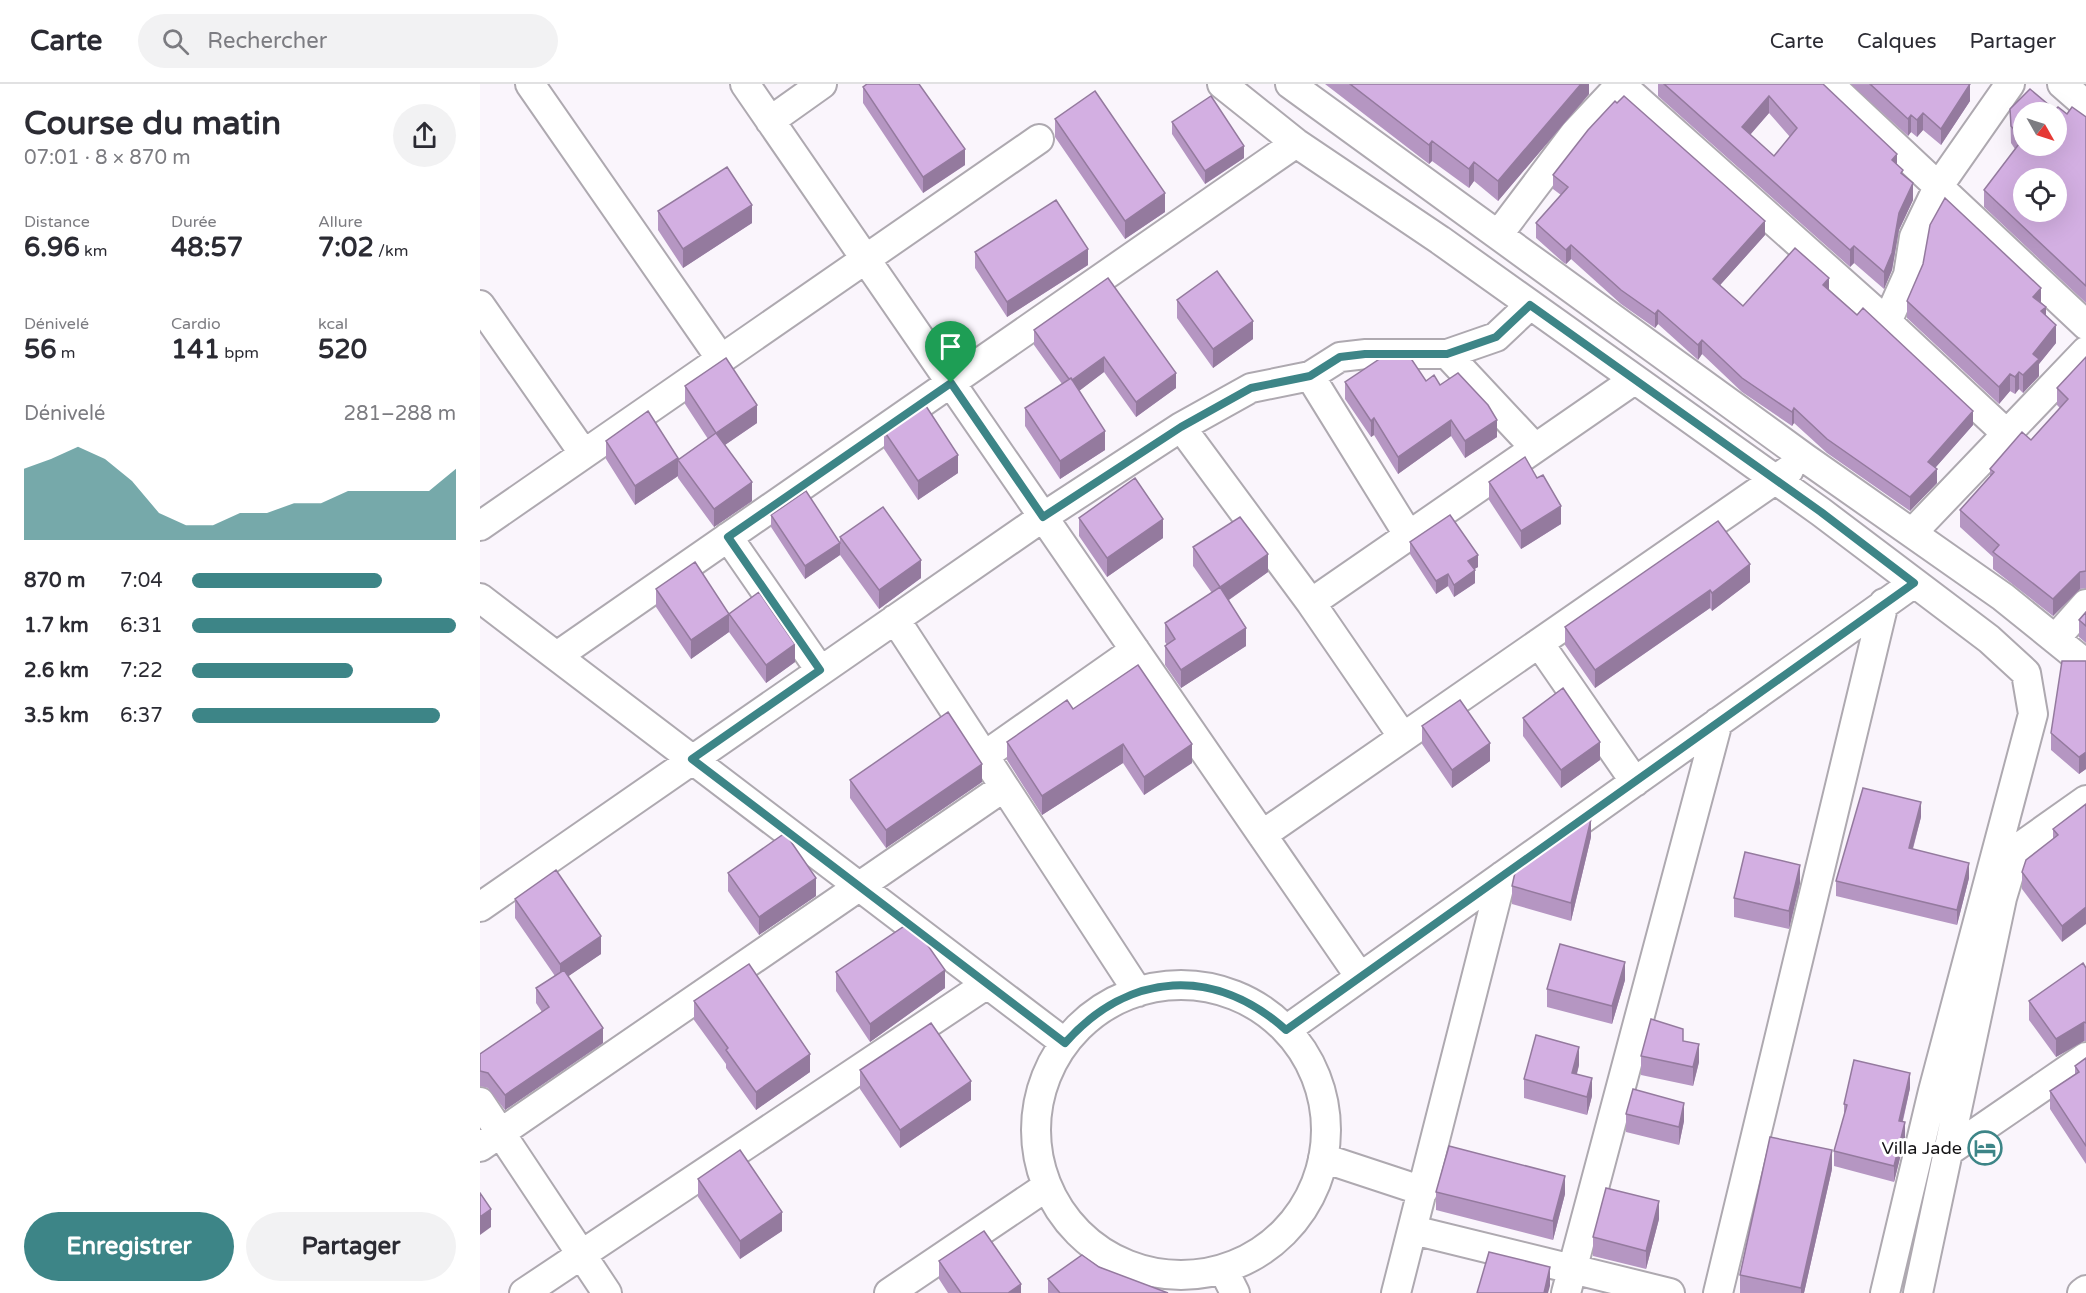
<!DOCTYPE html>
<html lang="fr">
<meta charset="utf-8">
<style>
body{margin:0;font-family:"Varela Round",sans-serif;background:#f2f2f3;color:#2b2b33;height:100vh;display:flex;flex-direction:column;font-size:22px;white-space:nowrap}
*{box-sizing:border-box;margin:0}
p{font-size:20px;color:#7c7c81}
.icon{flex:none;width:33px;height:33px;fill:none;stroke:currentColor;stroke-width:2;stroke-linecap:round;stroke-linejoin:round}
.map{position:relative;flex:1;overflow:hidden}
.details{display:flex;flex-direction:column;background:#fff;width:480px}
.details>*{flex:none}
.needle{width:39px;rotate:129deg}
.controls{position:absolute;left:1533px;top:18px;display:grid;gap:12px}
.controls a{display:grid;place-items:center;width:54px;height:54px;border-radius:50%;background:#fff;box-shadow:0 6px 24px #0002;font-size:30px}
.pin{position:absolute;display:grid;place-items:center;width:51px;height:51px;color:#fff;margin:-62px -26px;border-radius:50% 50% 50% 0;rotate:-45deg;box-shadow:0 0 6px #0007}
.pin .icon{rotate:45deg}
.round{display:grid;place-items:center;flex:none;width:63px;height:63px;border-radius:32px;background:#f2f2f3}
.head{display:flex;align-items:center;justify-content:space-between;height:102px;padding:0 24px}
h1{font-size:33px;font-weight:800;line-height:45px}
.stats{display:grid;grid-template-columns:repeat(3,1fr);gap:9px;height:102px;padding:6px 24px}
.stats div{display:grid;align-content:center}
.stats b{font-size:26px;font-weight:800}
.stats small{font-size:16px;font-weight:400}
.stats p{font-size:16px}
.chart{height:168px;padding:12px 24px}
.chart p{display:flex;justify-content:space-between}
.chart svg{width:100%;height:108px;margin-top:6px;fill:#3d8587;opacity:.7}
.button{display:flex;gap:12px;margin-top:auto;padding:12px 24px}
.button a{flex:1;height:69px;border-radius:36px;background:#3d8587;color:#fff;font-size:24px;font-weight:800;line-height:69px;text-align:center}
.button a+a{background:#f2f2f3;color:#2b2b33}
ul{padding:0 24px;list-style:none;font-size:20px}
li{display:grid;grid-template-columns:96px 72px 1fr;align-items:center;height:45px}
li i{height:15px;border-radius:8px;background:#3d8587}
header{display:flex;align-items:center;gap:36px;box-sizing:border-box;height:84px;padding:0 30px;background:#fff;border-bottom:2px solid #e1e1e2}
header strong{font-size:28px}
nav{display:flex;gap:33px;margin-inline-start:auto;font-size:21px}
.search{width:420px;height:54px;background:#f2f2f3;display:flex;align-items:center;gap:15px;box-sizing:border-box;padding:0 21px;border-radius:33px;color:#7c7c81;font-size:22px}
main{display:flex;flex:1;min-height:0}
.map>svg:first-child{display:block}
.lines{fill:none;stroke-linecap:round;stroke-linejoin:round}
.street-casing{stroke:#aea9b0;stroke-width:32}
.street{stroke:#fff;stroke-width:28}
.wall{fill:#b596c2;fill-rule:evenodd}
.shaded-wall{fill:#947a9e}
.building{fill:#d3afe2;stroke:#947a9e;stroke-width:1.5;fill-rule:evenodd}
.route-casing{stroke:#fff;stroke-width:12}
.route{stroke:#3d8587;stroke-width:8}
.labels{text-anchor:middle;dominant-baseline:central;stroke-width:6;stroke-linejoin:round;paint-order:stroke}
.poi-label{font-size:18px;fill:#141315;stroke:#fff;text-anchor:end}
</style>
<header>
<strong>Carte</strong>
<div class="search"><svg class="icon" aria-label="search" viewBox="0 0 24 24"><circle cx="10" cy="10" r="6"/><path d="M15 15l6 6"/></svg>Rechercher</div>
<nav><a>Carte</a><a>Calques</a><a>Partager</a></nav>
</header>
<main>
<section class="details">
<div class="head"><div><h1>Course du matin</h1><p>07:01 · 8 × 870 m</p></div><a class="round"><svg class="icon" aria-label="share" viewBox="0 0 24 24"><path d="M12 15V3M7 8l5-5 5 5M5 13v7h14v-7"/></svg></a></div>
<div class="stats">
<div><p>Distance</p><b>6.96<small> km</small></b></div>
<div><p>Durée</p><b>48:57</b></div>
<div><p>Allure</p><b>7:02<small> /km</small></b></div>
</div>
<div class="stats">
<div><p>Dénivelé</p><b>56<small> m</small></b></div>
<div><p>Cardio</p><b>141<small> bpm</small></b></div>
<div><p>kcal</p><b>520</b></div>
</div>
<div class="chart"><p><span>Dénivelé</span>281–288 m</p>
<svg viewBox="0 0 160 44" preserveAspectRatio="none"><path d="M0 44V15L10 11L20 6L30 11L40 20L50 33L60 38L70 38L80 33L90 33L100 29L110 29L120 24L130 24L140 24L150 24L160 15V44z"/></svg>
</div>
<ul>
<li><b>870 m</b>7:04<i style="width:72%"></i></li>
<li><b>1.7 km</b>6:31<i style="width:100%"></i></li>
<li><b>2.6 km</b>7:22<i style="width:61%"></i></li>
<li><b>3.5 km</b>6:37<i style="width:94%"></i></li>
</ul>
<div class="button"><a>Enregistrer</a><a>Partager</a></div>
</section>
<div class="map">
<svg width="1606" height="1209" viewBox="0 0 1606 1209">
<rect width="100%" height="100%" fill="#faf5fc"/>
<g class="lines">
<defs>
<path id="street" d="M50 0 241 275
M265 0 880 893
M742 0 816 59 960 156 1341 428 1509 555 1546 589 1553 630 1453 1007 1405 1209
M810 0 1325 374 1523 513 1606 580
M1140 0 1407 238 1528 351
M1349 0 1606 241
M1582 0 1606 21
M290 37 342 0
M1018 151 1095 49 1141 0
M0 221 104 370
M1407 238 1428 191 1434 153 1458 103 1530 0
M967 270 1055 364
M830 292 929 452
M701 343 831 519 923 653
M0 442 559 55
M1432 449 1606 267
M248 453 340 586
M0 514 585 959
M831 519 1154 296
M415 535 658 908
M1575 555 1606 520
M1059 559 1155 698
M77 572 816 59
M504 672 655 566
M782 751 1309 386
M0 823 563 433 701 343 771 304 830 292 860 273 886 270H967L1016 253 1050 221
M556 1046a145 145 0 1 1 290 0a145 145 0 1 1-290 0Z
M806 946 1434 499
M0 1018 127 1209
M0 1063 524 703
M1469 1067 1606 973
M843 1074 943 1107
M933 1146 1190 1209
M743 1185 755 1209
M44 1209 507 900
M409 1209 566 1103
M916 1209 1022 792
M1086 1209 1238 638
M1238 1209 1404 519
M1438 1209 1522 814 1534 774 1541 762 1606 716
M1602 1209 1606 1206"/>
</defs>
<use href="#street" class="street-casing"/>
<use href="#street" class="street"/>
</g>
<path class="wall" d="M845 0H1109V10L1018 117 994 97 989 104 952 77 949 80Z
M1178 0H1343L1417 80 1423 91 1433 116 1419 146 1412 186 1404 205 1374 179 1370 183 1178 12ZM1289 29 1310 53 1294 72 1270 51Z
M1371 0H1490V17L1461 61 1443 46 1437 53 1431 48 1428 52Z
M383 3 485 81 443 109 383 19Z
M1530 25 1575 26 1587 30 1606 33V219L1504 123V106L1535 65 1531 59Z
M575 35 685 128 645 155 575 53Z
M692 38 764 74 725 100 692 50Z
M1073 91 1285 151 1240 201 1263 222 1349 206 1493 341 1455 384 1457 399 1430 427 1347 369 1314 339 1312 342 1262 308 1222 270 1218 276 1178 240 1175 244 1141 220 1091 175 1086 180 1084 179 1056 154V139L1081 111 1073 105Z
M178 127 272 139 203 184 178 146Z
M495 168 608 181 527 233 495 184Z
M628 194 696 304 656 333 624 288 599 307 625 366 580 395 545 342V324L582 300 554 261V246Z
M697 216 773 255 733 284 697 234Z
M1427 217 1561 219 1576 259 1559 280V292L1543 309 1539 305 1535 310 1530 307 1519 320 1427 234Z
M1606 273V504L1600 505 1573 532 1513 485V473L1480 443V426L1510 393V385L1551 356 1580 324 1577 321V304Z
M946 297 960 301 1017 353 985 374 971 352 918 390 894 351 891 353 865 315V298Z
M205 302 277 339 245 361 272 417 234 443 198 394V376L228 355 205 320Z
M404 347 478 389 438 416 404 365Z
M126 357 198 392 155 421 126 375Z
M1009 398 1081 440 1041 465 1009 416Z
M291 431 360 459V453L441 494 399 525 360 471 325 495 291 443Z
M599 434 683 454 627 493 599 452Z
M1238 437 1270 498 1232 527 1230 524 1115 604 1085 561V543Z
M930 458 998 483 994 485 995 499 974 513 968 502 956 510 930 470Z
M713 463 788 488 749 516 766 562 701 604 685 581V562L687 561 685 558V539L732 509 713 482Z
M176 505 249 530 315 578 286 599 249 548 211 575 176 523Z
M1606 528V559L1599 553V536Z
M1606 577V685L1599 690 1571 666V649Z
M593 625 712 679 664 711 643 679 562 731 527 676V658Z
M1043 634 1120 676 1081 704 1043 652Z
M942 642 1010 677 972 704 942 660Z
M370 696 502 698 406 764 370 714Z
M1606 720 1582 858 1542 805V788L1573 755V745Z
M1441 733 1433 765 1489 794 1477 841 1356 812V797Z
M1111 753 1091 837 1032 820V802Z
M248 789 336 812 279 851 248 807Z
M1320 799 1309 845 1254 833V814Z
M35 815 121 870 88 892 123 959 25 1026 8 1004 0 1002V970L62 928 56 919V904L75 892 35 834Z
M1606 884V957H1604L1576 973 1549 936V917Z
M356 888 465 904 390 958 356 907Z
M1145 896 1132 940 1067 923V905Z
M214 917 330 988 276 1026 246 984V980L214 936Z
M1203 957 1219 978 1213 1002 1161 991V972Z
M1606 974V1080L1570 1025V1007L1595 990V982Z
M1099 981 1097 990 1112 1012 1107 1031 1044 1014V995Z
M380 986 491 1016 420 1064 380 1005Z
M1430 1004 1423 1037 1425 1054 1414 1098 1354 1082V1067L1364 1034V1020Z
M1146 1030 1204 1037 1199 1061 1146 1048Z
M1352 1085 1324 1209H1260V1191Z
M218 1095 302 1147 260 1175 218 1113Z
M956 1108 1085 1110 1073 1156 956 1126Z
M1179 1135 1166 1185 1113 1172V1153Z
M459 1177 541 1209H468L459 1195Z
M619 1183 688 1209H568V1195Z"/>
<path class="shaded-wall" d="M1101 0H1109V10L1018 117V97Z
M1490 0V17L1461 61V45Z
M1289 12V29L1262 60V43Z
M1443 29V46L1437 53V36Z
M1431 31V48L1428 52V35Z
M952 57V77L949 80V61Z
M764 62V74L725 100V87Z
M485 65V81L443 109V93Z
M1417 70V86L1412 76Z
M994 78V97L989 104V85Z
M1433 99V116L1419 146 1412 186 1404 205V188L1419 129Z
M685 109V128L645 155V137Z
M272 121V139L203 184V165Z
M1285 137V151L1233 209V195Z
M1091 161V175L1086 180V166Z
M1374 162V179L1370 183V166Z
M608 165V181L527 233V218Z
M1349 194V208L1343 201Z
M1561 204V221L1553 213Z
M1566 223V240L1561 227Z
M1178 226V240L1175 244V230Z
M773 237V255L733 284V265Z
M1576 241V259L1559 280V292L1543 309V291L1553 270Z
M1222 256V270L1218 276V261Z
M624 273V288L591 313V297Z
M1539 288V305L1535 310V293Z
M696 289V304L656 333V318Z
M1530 290V307L1519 320V303Z
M277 321V339L236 367V349Z
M1314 324V339L1312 342V328Z
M1493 327V341L1448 392V378Z
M894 334V351L891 353V337Z
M971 336V352L918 390V373Z
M1017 336V353L985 374V357Z
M625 347V366L580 395V377Z
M478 371V389L438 416V397Z
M198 374V392L155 421V402Z
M1457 385V399L1430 427V413Z
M272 398V417L234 443V425Z
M1081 422V440L1041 465V447Z
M683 435V454L627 493V474Z
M360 459V471L325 495V482Z
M788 470V488L740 522V503Z
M998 471V483L988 489V477Z
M441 476V494L399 525V506Z
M1270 480V498L1232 527V509Z
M995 486V499L974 513V501Z
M1600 488V505L1573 532V515Z
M968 490V502L956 510V497Z
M1230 506V524L1115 604V586Z
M249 530V548L211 575V556Z
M766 544V562L701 604V586Z
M315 560V578L286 599V581Z
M1120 658V676L1081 704V686Z
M1010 659V677L972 704V686Z
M643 660V679L562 731V712Z
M712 660V679L664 711V693Z
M1606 668V685L1599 690V673Z
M502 680V698L406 764V746Z
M1441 718V733L1429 778V764Z
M1111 735V753L1091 837V819Z
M1489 779V794L1477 841V826Z
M1320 781V799L1309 845V827Z
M336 794V812L279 851V833Z
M1606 823V840L1582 858V842Z
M121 852V870L80 898V880Z
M1145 878V896L1132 940V922Z
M465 886V904L390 958V940Z
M1604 938V957L1576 973V955Z
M123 944V959L25 1026V1011Z
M1219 960V978L1213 1002V983Z
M1099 963V981L1092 1007V989Z
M330 970V988L276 1026V1008Z
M1430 989V1004L1419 1052V1037Z
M1112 994V1012L1107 1031V1013Z
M491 997V1016L420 1064V1046Z
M1204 1019V1037L1199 1061V1043Z
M1425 1038V1054L1414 1098V1082Z
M1352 1066V1085L1324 1209H1321V1204Z
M1085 1092V1110L1073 1156V1137Z
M1179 1117V1135L1166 1185V1167Z
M11 1125V1143L0 1151V1133Z
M302 1128V1147L260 1175V1157Z
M1070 1183V1202L1068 1209H1064Z
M541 1200V1209H528Z"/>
<path class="building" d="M387 0H439L485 65 443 93 383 3Z
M870 0H1101L1018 97 994 78 989 85 952 57 949 61Z
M1184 0H1343L1417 70 1412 76 1423 86 1421 89 1433 99 1419 129 1412 169 1404 188 1374 162 1370 166ZM1289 12 1317 44 1294 72 1262 43Z
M1390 0H1490L1461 45 1443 29 1437 36 1431 31 1428 35Z
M1550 5 1575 26 1578 23 1587 30 1592 23 1606 33V202L1504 106 1542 56 1531 42 1530 25ZM1544 28H1576V62H1544ZM1544 94H1576V128H1544Z
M615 7 685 109 645 137 575 35Z
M731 12 764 62 725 87 692 38Z
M1144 12 1285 137 1233 195 1263 222 1315 164 1349 194 1343 201 1377 231 1383 224 1493 327 1448 378 1457 385 1430 413 1347 355 1314 324 1312 328 1262 294 1222 256 1218 261 1178 226 1175 230 1141 206 1091 161 1086 166 1056 139 1088 103 1073 91 1108 46 1135 17 1137 19Z
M247 83 272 121 203 165 178 127Z
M1465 114 1561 204 1553 213 1566 223 1561 227 1576 241 1553 270 1559 275 1543 291 1539 288 1535 293 1530 290 1519 303 1427 217 1443 180 1450 141Z
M576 116 608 165 527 218 495 168Z
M737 187 773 237 733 265 697 216Z
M628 194 696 289 656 318 624 273 592 296 591 294 589 295 554 246Z
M907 270H928L946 297 954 291 960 301 978 289 1008 321 1017 336 985 357 971 336 918 373 894 334 891 337 865 298Z
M1606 273V487L1600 488 1573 515 1513 468 1519 461 1480 426 1514 388 1510 385 1542 348 1551 356 1588 315 1577 304Z
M246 274 277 321 236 349 205 302Z
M591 294 625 347 580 377 545 324Z
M444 319 478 371 438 397 404 347Z
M168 327 198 374 155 402 126 357Z
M236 349 272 398 234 425 198 376Z
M1045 373 1057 394 1063 391 1081 422 1041 447 1009 398Z
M655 394 683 435 627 474 599 434Z
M326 407 360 459 325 482 291 431Z
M403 423 441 476 399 506 360 453Z
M970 431 998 471 988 477 995 486 974 501 968 490 956 497 930 458Z
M760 433 788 470 740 503 713 463Z
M1238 437 1270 480 1232 509 1230 506 1115 586 1085 543Z
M215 478 249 530 211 556 176 505Z
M740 503 766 544 701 586 685 562 695 555 685 539Z
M279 508 315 560 286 581 249 530Z
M1606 528V542L1599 536Z
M1582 577H1606V668L1599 673 1571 649Z
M658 581 712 660 664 693 643 660 562 712 527 658 587 616 593 625Z
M1083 604 1120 658 1081 686 1043 634Z
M980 616 1010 659 972 686 942 642Z
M468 628 502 680 406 746 370 696Z
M1383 704 1441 718 1429 764 1489 779 1477 826 1356 797Z
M1606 720V823L1582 842 1542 788 1546 776 1578 751 1573 745Z
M1107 734 1111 735 1091 819 1032 802 1036 784Z
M305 749 336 794 279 833 248 789Z
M1265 768 1320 781 1309 827 1254 814Z
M76 786 121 852 80 880 35 815Z
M426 841 442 853 465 886 390 940 356 888Z
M1080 860 1145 878 1132 922 1067 905Z
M1603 879 1606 884V939L1604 938 1576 955 1549 917Z
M269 880 330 970 276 1008 246 966 248 964 214 917Z
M84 886 123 944 25 1011 8 989 0 987V970L69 923 56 904Z
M1171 935 1203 945V957L1219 960 1213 983 1161 972Z
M451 939 491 997 420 1046 380 986Z
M1056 951 1099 963 1092 989 1112 994 1107 1013 1044 995Z
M1606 974V1062L1570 1007 1599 988 1595 982Z
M1374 976 1430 989 1419 1037 1425 1038 1414 1082 1354 1067 1367 1021 1364 1020Z
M1153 1005 1204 1019 1199 1043 1146 1030Z
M1290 1053 1352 1066 1321 1204 1260 1191Z
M969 1062 1085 1092 1073 1137 956 1108Z
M260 1066 302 1128 260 1157 218 1095Z
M1126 1104 1179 1117 1166 1167 1113 1153Z
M0 1109 11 1125 0 1133Z
M504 1147 541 1200 528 1209H481L459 1177Z
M1009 1168 1070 1183 1064 1209H997Z
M602 1171 619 1183 688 1209H580L568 1195Z"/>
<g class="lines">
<defs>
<path id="route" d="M1050 221 1341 428 1434 499 806 946C735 882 649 887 585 959L212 675 340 586 248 453 471 299 563 433 701 343 771 304 830 292 860 273 885 270H967L1016 253Z"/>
</defs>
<use href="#route" class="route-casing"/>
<use href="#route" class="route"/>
</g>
<defs>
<symbol id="hotel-ring" viewBox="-11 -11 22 22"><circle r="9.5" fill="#fff" stroke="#3d8587" stroke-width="1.5"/><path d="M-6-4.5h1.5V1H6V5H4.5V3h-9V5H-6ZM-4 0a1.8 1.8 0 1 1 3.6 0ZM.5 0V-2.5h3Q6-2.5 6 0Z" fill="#3d8587"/></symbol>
</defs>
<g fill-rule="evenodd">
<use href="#hotel-ring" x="1486" y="1045" width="38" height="38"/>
</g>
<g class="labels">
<g class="poi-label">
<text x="1482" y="1064">Villa Jade</text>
</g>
</g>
</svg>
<div class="controls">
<a><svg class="needle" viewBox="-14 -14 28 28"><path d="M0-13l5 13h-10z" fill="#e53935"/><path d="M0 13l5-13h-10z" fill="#7c7c81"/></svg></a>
<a><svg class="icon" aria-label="locate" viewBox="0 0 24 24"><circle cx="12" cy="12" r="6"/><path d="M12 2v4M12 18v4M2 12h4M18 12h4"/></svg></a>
</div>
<div class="pin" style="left:471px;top:299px;background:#1e9e55"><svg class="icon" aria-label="arrive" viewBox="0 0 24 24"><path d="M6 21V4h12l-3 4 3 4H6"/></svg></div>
</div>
</main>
